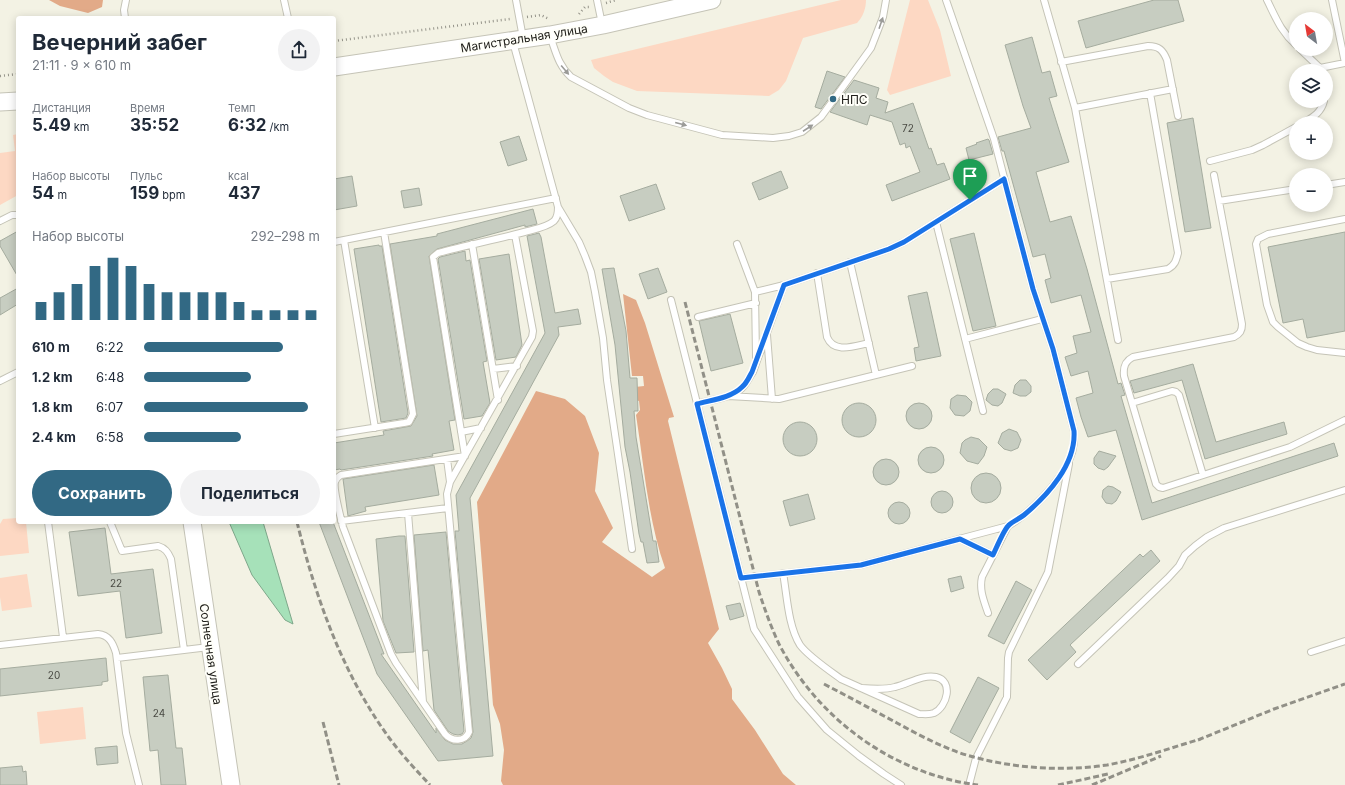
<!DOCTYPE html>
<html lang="ru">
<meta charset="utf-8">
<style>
body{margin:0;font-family:Inter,sans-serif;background:#f2f2f3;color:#1f2937;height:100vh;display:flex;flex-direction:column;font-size:15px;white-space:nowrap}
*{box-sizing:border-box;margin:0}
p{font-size:13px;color:#747a83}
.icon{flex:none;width:22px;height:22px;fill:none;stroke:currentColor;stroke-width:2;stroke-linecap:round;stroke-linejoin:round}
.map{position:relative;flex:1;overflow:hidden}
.side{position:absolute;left:16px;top:16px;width:320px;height:508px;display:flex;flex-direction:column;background:#fff;border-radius:4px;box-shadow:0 2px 10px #0003}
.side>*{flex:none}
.needle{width:26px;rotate:329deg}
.controls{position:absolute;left:1289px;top:12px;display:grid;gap:8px}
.controls a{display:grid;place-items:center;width:44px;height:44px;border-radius:50%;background:#fff;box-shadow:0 2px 10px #0003;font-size:20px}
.pin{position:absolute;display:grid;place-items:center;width:34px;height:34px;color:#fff;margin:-41px -17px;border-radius:50% 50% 50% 0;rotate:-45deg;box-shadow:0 0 4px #0007}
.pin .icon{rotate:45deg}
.round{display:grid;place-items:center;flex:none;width:42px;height:42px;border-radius:21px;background:#f2f2f3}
.headline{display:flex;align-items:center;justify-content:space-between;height:68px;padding:0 16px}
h1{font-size:22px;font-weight:700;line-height:30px}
.metrics{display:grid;grid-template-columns:repeat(3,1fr);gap:6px;height:68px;padding:4px 16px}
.metrics div{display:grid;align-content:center}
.metrics b{font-size:17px;font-weight:700}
.metrics small{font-size:11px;font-weight:400}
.metrics p{font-size:11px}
.chart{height:112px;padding:8px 16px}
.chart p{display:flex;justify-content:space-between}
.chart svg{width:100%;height:72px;margin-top:4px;stroke:#326984;stroke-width:6}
.cta{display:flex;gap:8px;margin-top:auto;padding:8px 16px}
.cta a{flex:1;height:46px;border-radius:24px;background:#326984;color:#fff;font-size:16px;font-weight:700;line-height:46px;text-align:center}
.cta a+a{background:#f2f2f3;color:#1f2937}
ul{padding:0 16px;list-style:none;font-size:13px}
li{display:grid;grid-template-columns:64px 48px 1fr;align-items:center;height:30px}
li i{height:10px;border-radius:5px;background:#326984}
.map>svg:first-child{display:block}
.green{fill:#fdd8c3}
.forest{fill:#e2aa88}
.water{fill:#a6e1b9;stroke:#7ea78a}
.building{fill:#c7cdc1;stroke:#a5ac9f}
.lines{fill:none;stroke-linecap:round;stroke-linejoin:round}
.lane-casing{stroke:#c5c4b7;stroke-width:8}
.secondary-casing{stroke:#c5c4b7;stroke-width:19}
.path{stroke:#95948a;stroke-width:2.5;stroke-dasharray:1 3;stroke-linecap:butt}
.lane{stroke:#fff;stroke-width:6}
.secondary{stroke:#fff;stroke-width:17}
.rail{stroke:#919087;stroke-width:3;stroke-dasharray:6 3;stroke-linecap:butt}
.oneway{fill:#9b9b98}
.route-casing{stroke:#fff;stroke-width:8}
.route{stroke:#1a73e8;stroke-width:5}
.poi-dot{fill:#326984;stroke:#fffff9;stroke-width:1.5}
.labels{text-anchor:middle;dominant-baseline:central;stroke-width:4;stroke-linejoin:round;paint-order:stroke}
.number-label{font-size:10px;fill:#4a4b44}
.street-label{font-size:12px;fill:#21201b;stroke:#fffff9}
.poi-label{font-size:12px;fill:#21201b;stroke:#fffff9;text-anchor:start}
</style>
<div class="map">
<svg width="1345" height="785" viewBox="0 0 1345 785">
<rect width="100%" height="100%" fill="#f3f2e4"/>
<path class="green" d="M841 0H866C866 8 863 17 857 23L803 38 786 81 779 90 769 96 637 91 613 82 604 76 594 68 591 60Z
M910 0H928L940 30 951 76 890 95 887 90Z
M18 134V195L0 205V153L15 151 13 135Z
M18 518V522H26L29 553 0 556V524L3 519Z
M27 574 32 607 2 611 0 597V578Z
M83 707 86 739 40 744 37 712Z"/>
<path class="forest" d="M49 0H103L102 7 88 13 60 6Z
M623 294 636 300 645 323 674 417 669 418 668 421 719 629 708 643 722 668 732 689V699L755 730 783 774 796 785H503L501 781 504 750 500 724 493 705 477 502 536 391 565 399 585 416 599 453 595 491 613 528 602 542 652 577 665 568C648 520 644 466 636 415L640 410 639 401 635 400V387L644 386 643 376H632Z"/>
<path class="water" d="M229 522H263L293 624 285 620 252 575Z"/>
<path class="building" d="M1154 0H1178L1184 21 1086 48 1078 21Z
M1032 37 1042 73 1050 71 1057 96 1049 98 1069 162 1036 172 1050 222 1071 216 1087 269 1118 384 1121 383 1125 395 1121 396 1152 503 1334 443 1338 456 1142 520 1116 430 1088 437 1081 417 1076 398 1093 393 1088 371 1071 376 1065 357 1077 353 1073 336 1091 332 1081 295 1051 303 1045 280 1051 278 1045 254 1033 257 1004 151H1002L998 137 1031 128 1023 106 1005 45Z
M827 71 845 77 821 109 815 107Z
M854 80 879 88 876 98 888 102 885 113 913 103 929 149 931 148 937 165 944 163 950 179 892 201 886 185 920 172 910 146 906 148 905 143 900 145 892 122 870 115 867 125 830 112Z
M1193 118 1211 228 1185 232 1167 123Z
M519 136 527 160 508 166 500 142Z
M988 139 989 140 993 154 969 160 966 148 977 144 976 143Z
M781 171 788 188 759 200 752 183Z
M352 176 357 206 334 210V179Z
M656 184 665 209 629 221 620 196Z
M419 188 422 205 404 208 401 191Z
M533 209 537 224 525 227V225L437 249 429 256 455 420 449 421 454 450 432 454 433 456 341 470 340 469 334 470V443L384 435 383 431 411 426 417 416 390 244 437 236V234Z
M18 231V277L0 246V241Z
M1345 232V331L1307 338 1303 319 1283 323 1268 247Z
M539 233 541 237 555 313 578 309 581 324 558 327 559 335 470 498 493 756 438 761 377 674 319 522H333L384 654H381L436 733V728L445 740 453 744H462L467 741 471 738 473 732 455 531H459L456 495 545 333 527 236Z
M974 233 996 326 973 331 950 239Z
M379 245V246H382L408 413 406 418 381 422 354 249Z
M465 251 466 261 470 260 487 361 483 362 490 403 482 416 464 419 438 259 440 257Z
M509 254 522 345 516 357 496 360 479 259Z
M614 268 626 331 630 378H637L638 411H634L636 437 653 541H656L659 562 647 563 643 542H641L639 534 630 472 625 447 615 345 602 269Z
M658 268 667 292 648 299 639 274Z
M18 288V304L0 315V298Z
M927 292 941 356 916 361 914 348 919 347 908 296Z
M730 314 743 363 711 371 699 321Z
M1193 364 1216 442 1284 422 1287 434 1205 459 1182 380 1134 393 1130 381Z
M1020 380H1026L1031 386V392L1026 396H1020L1013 393 1015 385Z
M993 389H998L1006 394 1002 403 998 406 992 405 986 400 988 394Z
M957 395 966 396 972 402 970 411 964 416 955 415 950 408 951 399Z
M842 420a17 17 0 1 1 34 0a17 17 0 1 1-34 0Z
M906 416a13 13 0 1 1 26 0a13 13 0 1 1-26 0Z
M783 439a17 17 0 1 1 34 0a17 17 0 1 1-34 0Z
M1009 429 1017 432 1021 440 1018 448 1011 451 1004 449 998 443 1002 433Z
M971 437 979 439 987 447 984 456 978 464 967 461 960 453 962 443 965 440Z
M918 460a13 13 0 1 1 26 0a13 13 0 1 1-26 0Z
M1099 451 1116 456 1108 467 1104 470 1098 468 1094 464V458Z
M873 472a13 13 0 1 1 26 0a13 13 0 1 1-26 0Z
M434 465 439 495 365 507 366 511 348 516 343 479Z
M971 488a15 15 0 1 1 30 0a15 15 0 1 1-30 0Z
M1108 486 1113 487 1121 492 1116 501 1112 504 1106 503 1102 497 1103 490Z
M931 502a11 11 0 1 1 22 0a11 11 0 1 1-22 0Z
M808 494 815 519 790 526 783 501Z
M888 513a11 11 0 1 1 22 0a11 11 0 1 1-22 0Z
M105 528 111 574 153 569 162 633 126 638 120 591 78 596 69 532Z
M446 532 464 731 462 734 458 735 453 734 448 731 434 710 428 650 423 651 414 535Z
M399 536H405L414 652 396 653 383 621 376 539Z
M1151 550 1160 561 1070 645 1076 652 1047 680 1028 660 1140 554 1143 557Z
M961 576 964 588 951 592 948 579Z
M1016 581 1032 590 1004 644 988 636Z
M740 603 744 616 730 620 726 606Z
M106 658 108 681 102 682V685L0 696V669Z
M168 675 176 748H182L186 785H161L158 750 150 751 143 677Z
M978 677 999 688 970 743 950 732Z
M117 746 118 763 97 765 95 748Z
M22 766 23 772 26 771 27 785H0V768Z"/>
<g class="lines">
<defs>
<path id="lane" d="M284 0 288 18
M516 0 523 38
M597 0 602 24
M1044 0 1075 108 1118 340
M1267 0C1276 18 1281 32 1296 45
M1332 0 1345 63
M125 18 124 10 126 0
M550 36C556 52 558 65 571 77L629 108 647 115 722 135 773 138 789 136 802 132 821 117 871 48 883 17 886 0
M513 42 558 207C558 213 557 218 554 221 547 227 536 229 528 231 498 239 468 245 438 253L433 257 465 456 341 475C338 477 336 478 335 482 333 489 341 519 343 527L391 654 396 663 445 734C452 742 465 742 469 732L447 494 450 482 532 337 533 331 515 235
M1300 49 1320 68 1345 63
M1061 62 1148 46C1159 46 1163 50 1167 60L1178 116
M1075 108 1173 89
M1303 123C1313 117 1321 113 1324 101
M1210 161 1252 150 1263 145 1296 127
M1214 175 1242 324C1242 331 1240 334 1234 337L1133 357C1125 361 1123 367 1124 376L1156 484 1159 487 1163 488 1290 447 1345 420
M1326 185 1345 182
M1219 201 1296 189
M558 207 579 242 585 256 591 272 595 292 603 338 607 380 632 549
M1345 219 1268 234 1258 239 1256 244 1267 305 1273 322 1278 327 1298 343 1307 347 1317 350 1345 353
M0 221 12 215H18
M936 222 983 411
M344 240 375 428
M334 242 556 198
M472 244 498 400
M737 244 755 292 784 285
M850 262 876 375
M817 273 827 337C834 354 854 346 869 343
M1107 279 1168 269C1175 265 1176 261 1178 253L1150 93
M755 292 756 357
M671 300 754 629 798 697 827 730 859 756 884 774 901 785
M698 317 756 303
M767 335 772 399
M965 339 1042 319
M493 369 517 366
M0 381 18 372
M728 396 779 399 912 366
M1132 403 1172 391 1176 392 1179 395 1203 475
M697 404C711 400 731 398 742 388 747 383 749 377 753 372L784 285 889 249 904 242 1004 179
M461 432 481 428
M334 434 404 423 409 422 413 414 384 232
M447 459 450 482
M408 513 423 702
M341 521 448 508
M48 522 63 637
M110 522 122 551 158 546C165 548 168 552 171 559L184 650
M960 539 993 555
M783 573C787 595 788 626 800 645 808 656 830 671 841 679L919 714C924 714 929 715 934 713 947 707 954 681 936 677 923 674 908 684 895 687 884 690 873 689 861 688
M741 578 861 565 1008 526C1030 513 1060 483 1070 458 1074 449 1074 441 1074 431L1053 349 1033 289 994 139 946 0
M988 613C984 601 979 590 982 577L1008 526
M0 645 98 634C109 635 113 643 116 653L126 733 139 785
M1311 652 1345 641
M117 658 209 647
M1078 664 1168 578 1179 566 1185 555 1195 546 1207 537 1224 528 1345 490
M969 785 976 758 1007 697 1008 658 1009 652 1048 572 1069 464"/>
<path id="secondary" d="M334 67 550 35 603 25 712 0
M0 102 18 101
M192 522 231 785"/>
</defs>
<use href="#lane" class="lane-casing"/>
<use href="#secondary" class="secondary-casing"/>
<path class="path" d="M606 3 616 0
M579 14 585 7H589
M527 17 541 15 549 19
M334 41 510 19
M0 76 18 74"/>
<use href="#lane" class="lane"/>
<use href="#secondary" class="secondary"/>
<path class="rail" d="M685 302 759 592C765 610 771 627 779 644 818 719 893 774 978 785
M297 522C316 599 343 675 390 739 402 755 416 770 430 785
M824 684C849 697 873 710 897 723 917 734 938 745 960 753 1007 768 1059 772 1107 765 1140 759 1170 748 1201 739
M323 722 339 785
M1198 740 1274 709 1345 684
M1058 785 1108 774
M1092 785 1161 756"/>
</g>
<defs><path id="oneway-solid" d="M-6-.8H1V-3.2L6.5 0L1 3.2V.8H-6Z"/></defs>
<g class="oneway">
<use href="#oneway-solid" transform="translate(881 23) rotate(-71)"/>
<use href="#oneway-solid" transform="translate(565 70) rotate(50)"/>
<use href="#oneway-solid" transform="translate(681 124) rotate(15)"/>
<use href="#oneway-solid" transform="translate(808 128) rotate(-33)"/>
</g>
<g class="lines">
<defs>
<path id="route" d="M1004 179 1033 289 1053 349 1074 431C1076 464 1048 495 1024 515 1019 519 1013 521 1009 525 1004 529 996 549 993 555L960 539 861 565 741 578 697 404C711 400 731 398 742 387 747 383 749 377 752 372L784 285 889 249 904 242Z"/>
</defs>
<use href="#route" class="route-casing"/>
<use href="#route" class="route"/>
</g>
<circle class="poi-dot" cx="833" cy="99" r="4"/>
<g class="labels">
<g class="number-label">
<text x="908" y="128">72</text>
<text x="116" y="583">22</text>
<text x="54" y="675">20</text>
<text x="159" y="713">24</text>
</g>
<g class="street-label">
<text transform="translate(524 38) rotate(-9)">Магистральная улица</text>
<text transform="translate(211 654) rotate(82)">Солнечная улица</text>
</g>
<g class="poi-label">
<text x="841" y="99">НПС</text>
</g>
</g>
</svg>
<div class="controls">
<a><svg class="needle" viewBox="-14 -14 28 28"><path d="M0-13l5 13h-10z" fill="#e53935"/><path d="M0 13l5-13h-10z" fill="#747a83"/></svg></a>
<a><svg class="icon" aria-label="layers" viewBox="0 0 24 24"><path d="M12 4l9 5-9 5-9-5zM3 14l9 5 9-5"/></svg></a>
<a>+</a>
<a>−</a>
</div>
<div class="pin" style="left:970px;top:200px;background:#1e9e55"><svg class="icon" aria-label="arrive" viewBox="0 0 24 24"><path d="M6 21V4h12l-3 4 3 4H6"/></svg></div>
<section class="side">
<div class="headline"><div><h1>Вечерний забег</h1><p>21:11 · 9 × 610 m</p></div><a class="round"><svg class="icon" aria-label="share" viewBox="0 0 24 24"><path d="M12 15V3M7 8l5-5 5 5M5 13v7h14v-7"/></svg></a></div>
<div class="metrics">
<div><p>Дистанция</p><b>5.49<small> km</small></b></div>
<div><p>Время</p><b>35:52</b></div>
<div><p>Темп</p><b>6:32<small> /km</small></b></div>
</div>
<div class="metrics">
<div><p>Набор высоты</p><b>54<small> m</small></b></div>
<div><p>Пульс</p><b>159<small> bpm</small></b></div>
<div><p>kcal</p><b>437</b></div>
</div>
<div class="chart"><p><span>Набор высоты</span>292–298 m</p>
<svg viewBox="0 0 160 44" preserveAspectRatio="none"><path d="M5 44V33M15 44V27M25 44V22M35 44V11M45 44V6M55 44V11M65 44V22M75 44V27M85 44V27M95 44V27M105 44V27M115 44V33M125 44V38M135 44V38M145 44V38M155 44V38"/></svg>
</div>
<ul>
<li><b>610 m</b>6:22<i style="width:79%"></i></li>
<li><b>1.2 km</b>6:48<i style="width:61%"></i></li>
<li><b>1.8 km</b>6:07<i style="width:93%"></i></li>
<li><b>2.4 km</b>6:58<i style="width:55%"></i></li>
</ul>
<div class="cta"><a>Сохранить</a><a>Поделиться</a></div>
</section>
</div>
